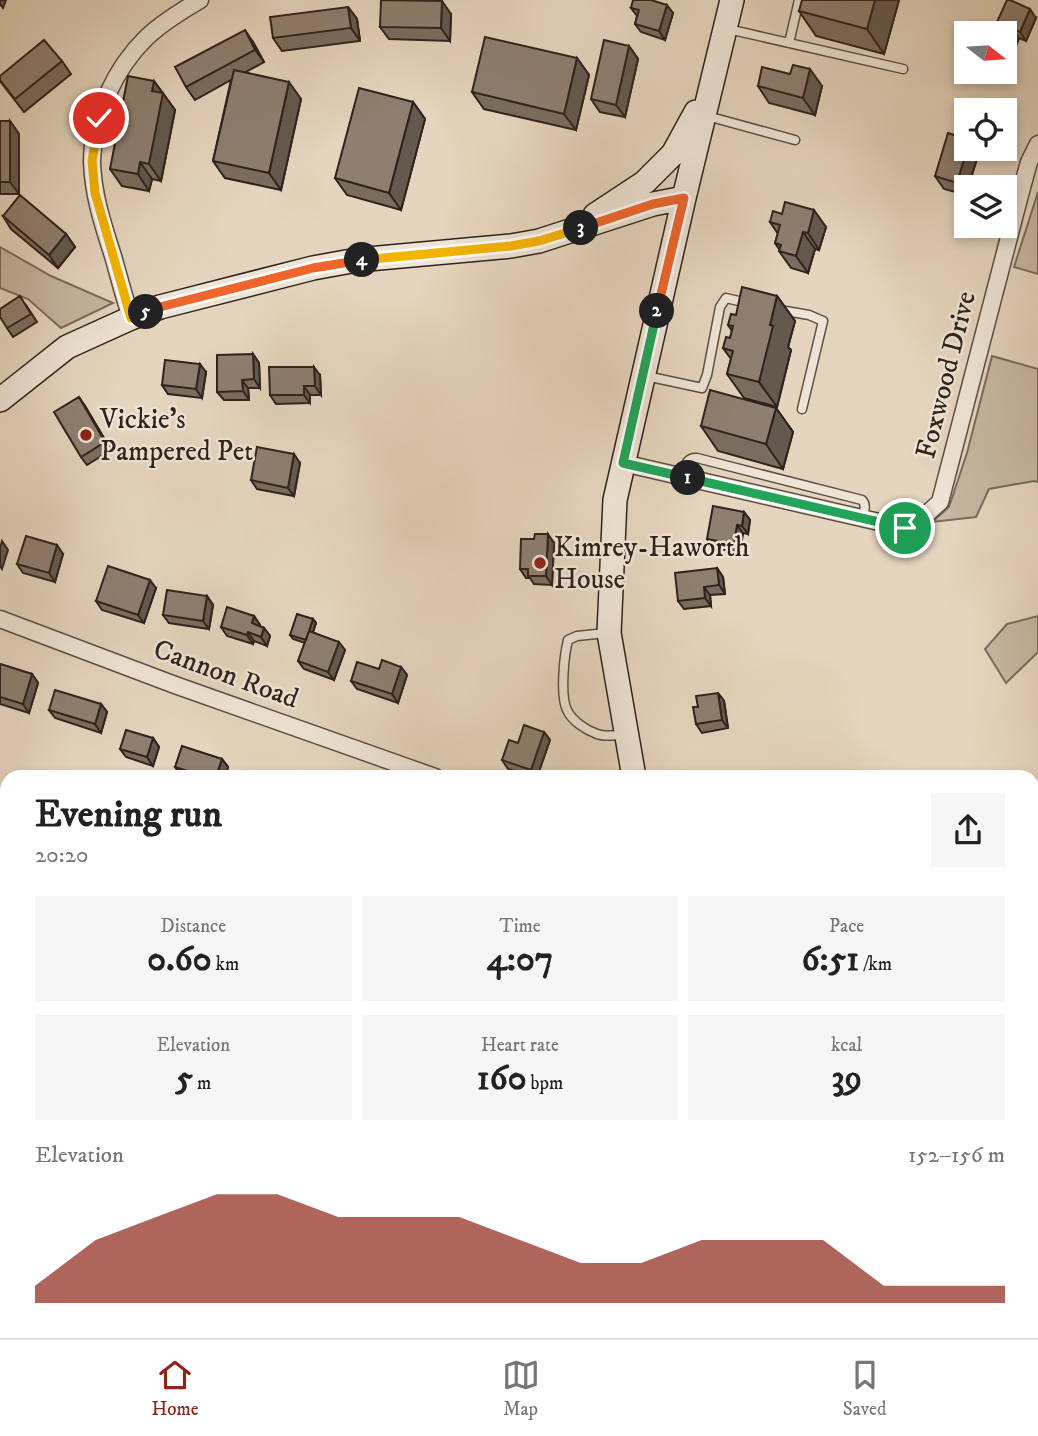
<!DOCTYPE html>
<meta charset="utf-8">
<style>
body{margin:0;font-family:"IM FELL DW Pica",serif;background:#f6f6f6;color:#222;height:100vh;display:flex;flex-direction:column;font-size:26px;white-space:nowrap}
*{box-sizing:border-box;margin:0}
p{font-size:23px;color:#767676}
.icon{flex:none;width:38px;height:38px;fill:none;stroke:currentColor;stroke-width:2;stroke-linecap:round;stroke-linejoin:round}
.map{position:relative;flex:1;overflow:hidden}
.side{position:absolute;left:0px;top:770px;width:1040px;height:569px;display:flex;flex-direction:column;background:#fff;border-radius:21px 21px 0 0;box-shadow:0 4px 10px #0003}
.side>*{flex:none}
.needle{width:46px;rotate:107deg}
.buttons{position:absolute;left:954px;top:21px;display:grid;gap:14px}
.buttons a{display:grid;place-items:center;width:63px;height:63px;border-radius:0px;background:#fff;box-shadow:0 4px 10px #0003;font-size:35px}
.pin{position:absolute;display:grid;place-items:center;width:60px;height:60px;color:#fff;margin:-30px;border:4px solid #fff;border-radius:50%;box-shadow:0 2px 7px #0007}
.km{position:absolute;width:35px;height:35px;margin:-18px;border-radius:50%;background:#222;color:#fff;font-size:19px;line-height:35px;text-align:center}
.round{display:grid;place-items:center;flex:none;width:74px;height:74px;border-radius:0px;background:#f6f6f6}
.headline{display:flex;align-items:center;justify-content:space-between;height:119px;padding:0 35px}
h1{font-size:38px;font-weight:700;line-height:52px}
.metrics{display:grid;grid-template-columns:repeat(3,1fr);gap:10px;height:119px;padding:7px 35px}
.metrics div{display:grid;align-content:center;border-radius:0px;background:#f6f6f6;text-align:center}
.metrics b{font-size:35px;font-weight:700}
.metrics small{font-size:19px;font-weight:400}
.metrics p{font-size:19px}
.chart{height:196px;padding:14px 35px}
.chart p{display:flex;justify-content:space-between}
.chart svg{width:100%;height:126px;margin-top:7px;fill:#8f2418;opacity:.7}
.dock{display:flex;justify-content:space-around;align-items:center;height:98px;border-top:2px solid #e0e0e0;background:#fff;font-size:19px;color:#767676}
.dock a{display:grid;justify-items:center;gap:4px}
.dock .active{color:#8f2418}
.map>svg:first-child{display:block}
.green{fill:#c6b7a2;stroke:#7a6c5f;stroke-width:2}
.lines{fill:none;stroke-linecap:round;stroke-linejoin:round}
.lane-casing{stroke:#5c4f44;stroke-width:11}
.street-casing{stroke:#5c4f44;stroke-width:19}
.secondary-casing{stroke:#2f221c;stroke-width:26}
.lane{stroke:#eee4d5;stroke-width:8}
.street{stroke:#eee4d5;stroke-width:16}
.secondary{stroke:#eee4d5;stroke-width:23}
.wall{fill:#7a6d60;stroke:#2f221c;stroke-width:2}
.shaded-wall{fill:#63594e;stroke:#2f221c;stroke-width:2}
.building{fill:#8e7f70;stroke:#2f221c;stroke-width:2}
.split-1-casing{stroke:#fff;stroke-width:14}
.split-2-casing{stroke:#fff;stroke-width:14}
.split-3-casing{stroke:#fff;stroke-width:14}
.split-4-casing{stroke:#fff;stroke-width:14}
.split-5-casing{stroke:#fff;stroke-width:14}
.split-6-casing{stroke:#fff;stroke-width:14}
.split-1{stroke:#22a559;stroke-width:9}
.split-2{stroke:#22a559;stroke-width:9}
.split-3{stroke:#f0652b;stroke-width:9}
.split-4{stroke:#f5b400;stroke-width:9}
.split-5{stroke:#f0652b;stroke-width:9}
.split-6{stroke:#f5b400;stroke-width:9}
.poi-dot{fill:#8f2418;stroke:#eee4d5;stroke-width:2.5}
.labels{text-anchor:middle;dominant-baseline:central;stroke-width:5;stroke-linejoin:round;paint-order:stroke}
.street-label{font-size:28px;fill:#2f221c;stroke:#eee4d5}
.poi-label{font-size:28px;fill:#2f221c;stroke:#eee4d5;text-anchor:start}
</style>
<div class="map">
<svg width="1038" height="1338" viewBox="0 0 1038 1338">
<rect width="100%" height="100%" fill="#e5d5be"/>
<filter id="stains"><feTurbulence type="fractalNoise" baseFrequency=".00286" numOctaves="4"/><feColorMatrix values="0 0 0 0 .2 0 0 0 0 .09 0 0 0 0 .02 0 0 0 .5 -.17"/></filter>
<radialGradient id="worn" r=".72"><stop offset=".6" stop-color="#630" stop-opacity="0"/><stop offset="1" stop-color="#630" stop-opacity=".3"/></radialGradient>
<path class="green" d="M1038 192V274L1014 267Z
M0 247 51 276 113 303 61 328 28 299 0 288Z
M992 356 1038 369V482L1034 481 989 489 976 517 932 522 949 507 967 453Z
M1038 616V652L1006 683 985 649 1007 624Z
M1032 846H1038V903L1033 907Z
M1038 924V1083H1032V925Z"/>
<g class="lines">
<defs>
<path id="lane" d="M728 29 903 69
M789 43 799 0
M707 116 795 140
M780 310 809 315 823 321 802 409
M646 376 702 388 707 375 720 307 726 298 747 303
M681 476C685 467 686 457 697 458L862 500C867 505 864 512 862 518
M606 633 577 636 568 640C564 656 560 696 567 710 572 721 586 730 597 734 605 737 615 735 624 735
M545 1332 546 1338
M969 1332 970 1338
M458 1338 460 1332
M534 1338 537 1332"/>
<path id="street" d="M131 318C124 297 119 277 113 256 103 225 93 195 92 162 92 117 115 68 147 37 163 22 181 11 200 0
M623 463 905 528 921 519 940 502 1020 195 1029 162 1038 144
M0 619 175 685 435 777
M1032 833 1038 835
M0 939 7 941
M0 1265 7 1267
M195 1332 213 1338
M1013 1332V1338"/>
<path id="secondary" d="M595 215 645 182 673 154 696 112
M0 400 67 347 131 318 160 307 313 268 357 260 511 246 539 241 653 204 684 198
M634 777 609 633 615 500 684 198 732 0
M730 1332 731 1338"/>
</defs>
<use href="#lane" class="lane-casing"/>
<use href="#street" class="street-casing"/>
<use href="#secondary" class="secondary-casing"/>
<use href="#lane" class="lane"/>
<use href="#street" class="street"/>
<use href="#secondary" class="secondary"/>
</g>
<path class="wall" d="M899 0 884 54 816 36 799 11Z
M348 7 357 19 360 41 282 51 273 38Z
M631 8 673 13 665 40 641 32 635 24 637 16Z
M451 14 450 41 389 39 380 27Z
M1036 18 1026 41 1019 38 1014 50 1004 46V33Z
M253 42 264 62 246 72 301 99 281 190 225 178 213 161 231 80 195 100 186 87Z
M629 46 638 59 625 117 600 112 591 99Z
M577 58 589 75 576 130 484 109 472 92Z
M62 61 71 74 24 112 0 81Z
M154 81 175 110 161 181 152 179 149 191 122 186 110 169Z
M758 86H822L815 115 769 103Z
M413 102 425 119 401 210 347 195 335 178Z
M0 121H10L19 134V194H0Z
M979 152 966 195 944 189 935 176Z
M3 216 66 234 75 247 58 268 11 229Z
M770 222 826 227 819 250 815 249 808 273 791 268 779 251V249L775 243 778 234Z
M777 296 795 321 788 347 791 350 777 407 744 398 727 374 731 359 723 348 730 338 732 331 728 325Z
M26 305 37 322 13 337 7 328Z
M253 354 259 363 260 388H248L249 400H224L217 392Z
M206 372 202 398 168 394 162 385Z
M320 375 321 395H310V403L276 404 270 395Z
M85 406 111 450 87 465 81 457Z
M776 408 793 432 783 469 718 451 701 426Z
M300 463 294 496 257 489 251 480Z
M744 512 750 520 748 534 743 533 740 552 713 548 707 539Z
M554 543 552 585 534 584 530 578H526L520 569Z
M63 554 55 582 23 573 17 564Z
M717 568 723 577 725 594 710 595 711 606 684 609 678 601Z
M156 588 144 623 102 610 96 601Z
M207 596 213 605 209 629 169 623 163 615Z
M254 616 260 625V626L264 628 270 636 267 646 254 641 253 644 227 636 221 627Z
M313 619 316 623 313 632 345 650 334 680 304 669 298 661 305 643 293 639 290 635Z
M0 664 32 674 38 683 29 713 0 704Z
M401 667 407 675 398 703 357 689 351 681 379 669Z
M718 693 724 701 728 728 702 733 696 724 698 707Z
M101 704 107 712 101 733 55 718 49 710Z
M544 732 550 740 537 777H533L508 769 502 760Z
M153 738 159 747 153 766 126 757 120 749Z
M222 759 228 767 225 777H184L181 776 175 767Z
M0 849 7 851V882L0 880Z
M0 997 7 1004V1034L0 1032Z
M0 1165 7 1167V1209L0 1207Z
M360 1332H409L407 1338H368L364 1336Z
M571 1332H646L647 1338H572Z"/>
<path class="shaded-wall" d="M0 0H6L3 8 0 4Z
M875 0H899L884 54 867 29Z
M442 1 451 14 450 41 441 28Z
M667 5 673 13 665 40 659 31Z
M348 7 357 19 360 41 351 28Z
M1030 9 1036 18 1026 41 1020 32Z
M1013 29 1019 38 1014 50 1008 42Z
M245 30 253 42 264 62 255 50Z
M629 46 638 59 625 117 616 105Z
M577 58 589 75 576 130 564 114Z
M810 69 822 86 815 115 803 98Z
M154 81 175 110 161 181 149 164 152 91Z
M289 82 301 99 281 190 269 173Z
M413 102 425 119 401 210 389 193Z
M10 121 19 134V194L10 182Z
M967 149H976L979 152 968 187H966V195L957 183Z
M140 162 152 179 149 191 138 174Z
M814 210 826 227 819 250 808 233Z
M803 232 815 249 808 273 796 256Z
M66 234 75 247 58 268 49 255Z
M777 296 795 321 788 347 791 350 777 407 759 382 770 325Z
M253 354 259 363 260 388 254 379Z
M200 364 206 372 202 398 196 389Z
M314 367 320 375 321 395 315 386Z
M242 380 248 388 249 400 243 391Z
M304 386 310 395V403L304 395Z
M79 397 85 406 111 450 105 442Z
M776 408 793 432 783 469 766 444Z
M294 454 300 463 294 496 288 488Z
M744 512 750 520 748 534 742 526Z
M737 525 743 533 740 552 734 544Z
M548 534 554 543 552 585 546 576Z
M2 541 8 550 2 569 0 566V548Z
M57 545 63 554 55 582 49 573Z
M717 568 723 577 725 594 719 585Z
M150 580 156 588 144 623 138 615Z
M704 587 710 595 711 606 705 598Z
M207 596 213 605 209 629 203 621Z
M254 616 260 625 258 632 252 623Z
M313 619 316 623 309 644 306 640Z
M264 628 270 636 267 646 261 637Z
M248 632 254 641 253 644 247 635Z
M339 642 345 650 334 680 328 672Z
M401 667 407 675 398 703 392 694Z
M32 674 38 683 29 713 23 704Z
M718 693 724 701 728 728 722 720Z
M101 704 107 712 101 733 95 724Z
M544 732 550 740 537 777H536L531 770Z
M153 738 159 747 153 766 147 757Z
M222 759 228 767 225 777H216Z
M28 1332H35L36 1333 34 1338H26Z
M401 1332H409L407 1338H399Z
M634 1332H637L641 1338H635Z
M640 1332H646L647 1338H645Z
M933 1332H942L943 1338H934Z"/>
<path class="building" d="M381 0 442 1 441 28 380 27Z
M633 0H651L667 5 659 31 635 24 639 10 631 8Z
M802 0H875L867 29 799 11Z
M1007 0H1010L1030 9 1020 32 1013 29 1008 42 1004 40V33H992Z
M348 7 351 28 273 38 270 17Z
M245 30 255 50 186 87 175 67Z
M485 37 577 58 564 114 472 92Z
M44 40 62 61 15 99 0 80V76Z
M604 40 629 46 616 105 591 99Z
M793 65 810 69 803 98 758 86 762 67 790 74Z
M234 70 289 82 269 173 213 161Z
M128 76 154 81 152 91 163 93 149 164 140 162 138 174 110 169Z
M359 88 413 102 389 193 335 178Z
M0 121H10V182H0Z
M948 133 966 139V149H967L957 183 935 176Z
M20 195 66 234 49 255 3 216Z
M785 202 814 210 808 233 803 232 796 256 779 251 781 245 775 243 780 225 770 222 773 211 782 214Z
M742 287 777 296 770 325 773 326 759 382 727 374 733 351 723 348 726 337 730 338 733 326 728 325 731 314 736 315Z
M20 296 31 314 7 328 0 317V309Z
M253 354 254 379 242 380 243 391 217 392V355Z
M165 360 200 364 196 389 162 385Z
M269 367H314L315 386H304V395H270Z
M710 390 776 408 766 444 701 426Z
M79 397 105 442 81 457 54 412Z
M257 447 294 454 288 488 251 480Z
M713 506 744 512 742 526 737 525 734 544 707 539Z
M535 534H548L546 576H528V569H520L521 539H534Z
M26 536 57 545 49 573 17 564Z
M108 566 150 580 138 615 96 601Z
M717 568 719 585 704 587 705 598 678 601 675 573Z
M167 590 207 596 203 621 163 615Z
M227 607 254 616 252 623 264 628 261 637 248 632 247 635 221 627Z
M297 614 313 619 306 640 290 635Z
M309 631 339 642 328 672 298 661Z
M382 660 401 667 392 694 351 681 357 662 379 669Z
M0 664 32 674 23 704 0 697Z
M55 690 101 704 95 724 49 710Z
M718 693 722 720 696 724 693 707H698L696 696Z
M524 725 544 732 531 770 502 760 509 740 518 743Z
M126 730 153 738 147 757 120 749Z
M182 746 222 759 216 777H206L175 767Z
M247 771 267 777H245Z
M0 849 7 851V875L0 873Z
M0 997 3 998 1 1003 7 1005V1028L0 1025Z
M0 1165 7 1167V1202L0 1200Z
M7 1328V1332H28L26 1338H4Z
M369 1332H401L399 1338H388Z
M571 1332H634L635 1338H572Z
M837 1332H933L934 1338H842L841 1334H838Z"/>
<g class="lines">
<defs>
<path id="split-1" d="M688 478 905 528"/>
<path id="split-2" d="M657 311 623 463 688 478"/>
<path id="split-3" d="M581 228 653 204 684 198 657 311"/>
<path id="split-4" d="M362 260 511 246 539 241 581 228"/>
<path id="split-5" d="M146 312 160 307 313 268 362 260"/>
<path id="split-6" d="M99 118 92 161 95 193 131 318 146 312"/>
</defs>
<use href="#split-1" class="split-1-casing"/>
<use href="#split-2" class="split-2-casing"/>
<use href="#split-3" class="split-3-casing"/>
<use href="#split-4" class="split-4-casing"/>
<use href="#split-5" class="split-5-casing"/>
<use href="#split-6" class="split-6-casing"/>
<use href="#split-1" class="split-1"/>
<use href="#split-2" class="split-2"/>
<use href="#split-3" class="split-3"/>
<use href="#split-4" class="split-4"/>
<use href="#split-5" class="split-5"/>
<use href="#split-6" class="split-6"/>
</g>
<g class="poi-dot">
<circle cx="86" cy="435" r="7"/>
<circle cx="540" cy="563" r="7"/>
</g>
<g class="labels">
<g class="street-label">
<text transform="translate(946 375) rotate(-76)">Foxwood Drive</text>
<text transform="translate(226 674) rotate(20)">Cannon Road</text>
</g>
<g class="poi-label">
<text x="100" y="419">Vickie's<tspan x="100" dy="32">Pampered Pet</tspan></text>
<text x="554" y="547">Kimrey-Haworth<tspan x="554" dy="32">House</tspan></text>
</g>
</g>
<rect width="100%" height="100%" filter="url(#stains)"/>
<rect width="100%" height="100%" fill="url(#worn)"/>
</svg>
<div class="buttons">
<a><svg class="needle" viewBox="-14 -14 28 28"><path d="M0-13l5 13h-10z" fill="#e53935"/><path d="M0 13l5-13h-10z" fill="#767676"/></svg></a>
<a><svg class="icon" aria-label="locate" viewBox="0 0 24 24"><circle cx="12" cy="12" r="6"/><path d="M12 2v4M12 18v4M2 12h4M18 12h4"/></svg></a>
<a><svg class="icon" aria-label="layers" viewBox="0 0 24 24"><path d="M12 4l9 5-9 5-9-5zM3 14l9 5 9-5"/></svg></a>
</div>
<div class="pin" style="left:905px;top:528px;background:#1e9e55"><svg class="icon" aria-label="arrive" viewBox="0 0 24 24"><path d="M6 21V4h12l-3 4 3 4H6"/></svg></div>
<div class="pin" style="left:99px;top:118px;background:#d93025"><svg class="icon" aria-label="check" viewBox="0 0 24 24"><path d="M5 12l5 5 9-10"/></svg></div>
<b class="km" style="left:688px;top:478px">1</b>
<b class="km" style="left:657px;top:311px">2</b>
<b class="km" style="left:581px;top:228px">3</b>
<b class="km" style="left:362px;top:260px">4</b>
<b class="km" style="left:146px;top:312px">5</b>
<section class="side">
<div class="headline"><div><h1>Evening run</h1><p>20:20</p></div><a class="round"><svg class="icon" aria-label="share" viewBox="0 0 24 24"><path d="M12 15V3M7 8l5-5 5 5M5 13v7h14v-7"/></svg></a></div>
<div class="metrics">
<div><p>Distance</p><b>0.60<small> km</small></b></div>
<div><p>Time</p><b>4:07</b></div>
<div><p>Pace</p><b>6:51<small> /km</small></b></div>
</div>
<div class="metrics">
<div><p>Elevation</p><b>5<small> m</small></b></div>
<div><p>Heart rate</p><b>160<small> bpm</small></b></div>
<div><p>kcal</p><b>39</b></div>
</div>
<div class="chart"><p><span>Elevation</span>152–156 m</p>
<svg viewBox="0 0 160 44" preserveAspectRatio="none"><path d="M0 44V38L10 22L20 14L30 6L40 6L50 14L60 14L70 14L80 22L90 30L100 30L110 22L120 22L130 22L140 38L150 38L160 38V44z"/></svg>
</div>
</section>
</div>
<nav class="dock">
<a class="active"><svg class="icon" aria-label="home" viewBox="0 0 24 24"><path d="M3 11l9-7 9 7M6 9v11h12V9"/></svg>Home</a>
<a><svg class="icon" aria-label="map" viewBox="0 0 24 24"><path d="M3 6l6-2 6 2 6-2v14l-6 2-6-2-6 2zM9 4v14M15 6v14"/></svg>Map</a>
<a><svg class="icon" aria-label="saved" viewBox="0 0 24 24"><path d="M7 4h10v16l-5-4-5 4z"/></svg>Saved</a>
</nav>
